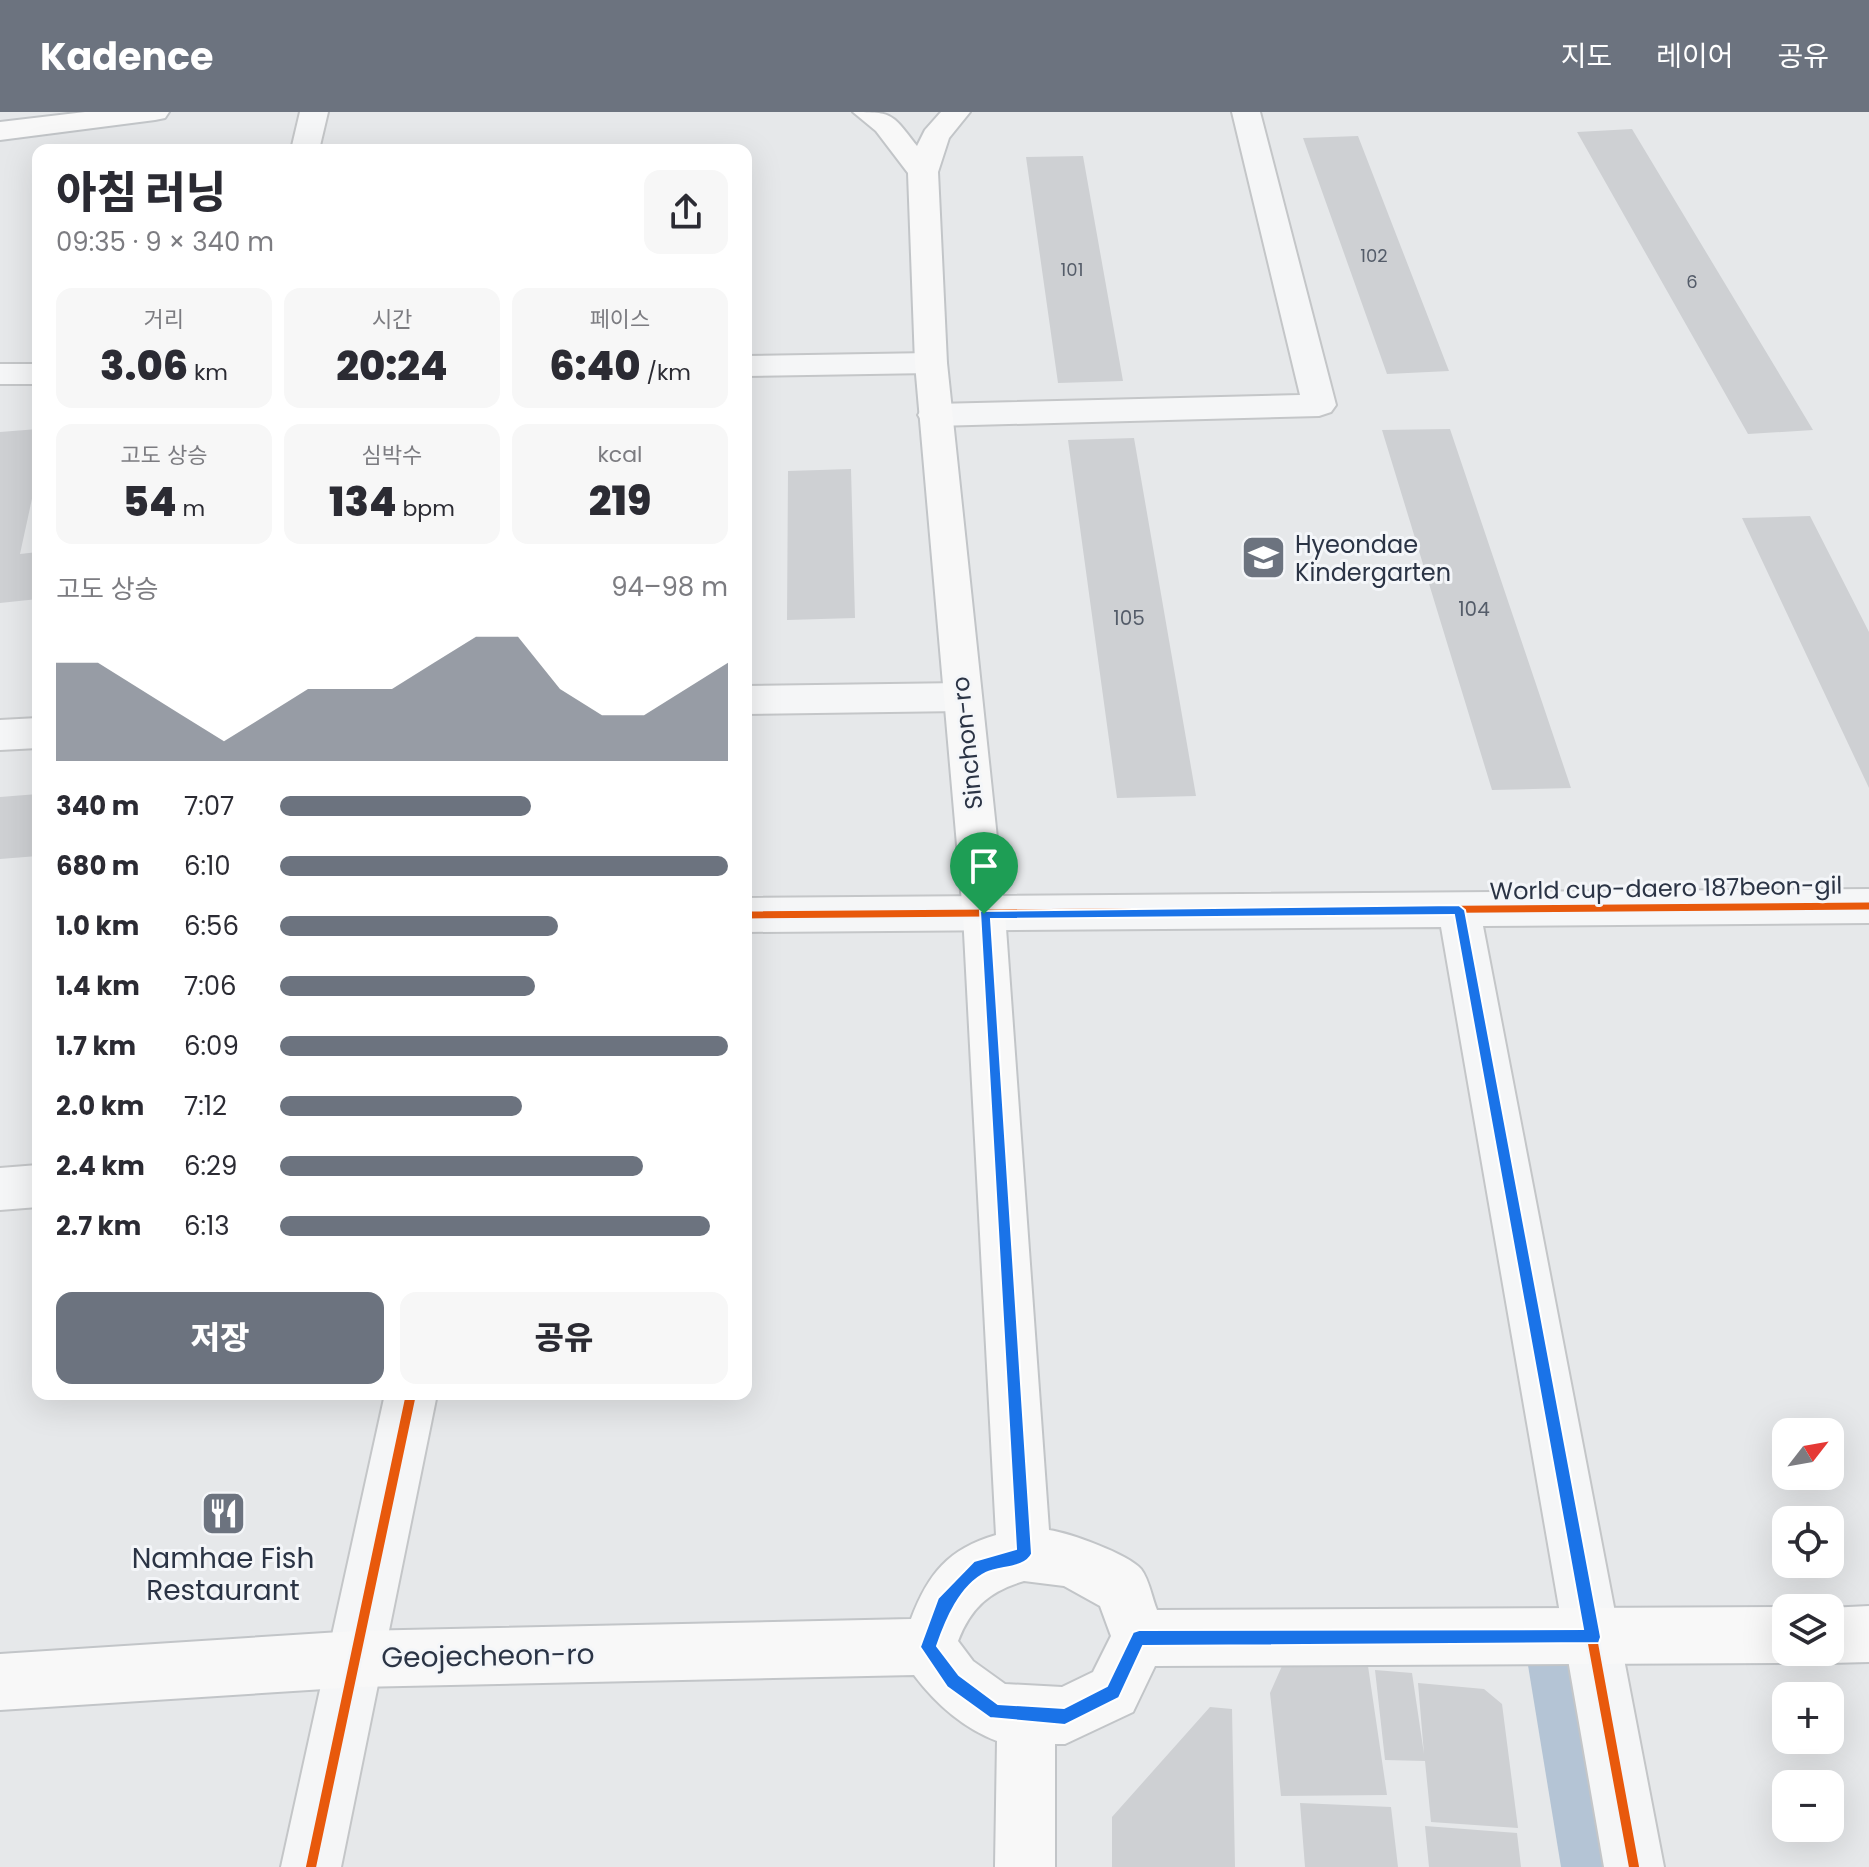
<!DOCTYPE html>
<html lang="ko">
<meta charset="utf-8">
<style>
body{margin:0;font-family:Poppins,"Noto Sans KR",sans-serif;background:#f7f7f7;color:#2b2b33;height:100vh;display:flex;flex-direction:column;font-size:30px;white-space:nowrap}
*{box-sizing:border-box;margin:0}
p{font-size:26px;color:#7c7c81}
.icon{flex:none;width:44px;height:44px;fill:none;stroke:currentColor;stroke-width:2;stroke-linecap:round;stroke-linejoin:round}
.map{position:relative;flex:1;overflow:hidden}
.drawer{position:absolute;left:32px;top:32px;width:720px;height:1256px;display:flex;flex-direction:column;background:#fff;border-radius:16px;box-shadow:0 8px 32px #0002}
.drawer>*{flex:none}
.needle{width:52px;rotate:59deg}
.controls{position:absolute;left:1772px;top:1306px;display:grid;gap:16px}
.controls a{display:grid;place-items:center;width:72px;height:72px;border-radius:16px;background:#fff;box-shadow:0 8px 32px #0002;font-size:40px}
.pin{position:absolute;display:grid;place-items:center;width:68px;height:68px;color:#fff;margin:-82px -34px;border-radius:50% 50% 50% 0;rotate:-45deg;box-shadow:0 0 8px #0007}
.pin .icon{rotate:45deg}
.round{display:grid;place-items:center;flex:none;width:84px;height:84px;border-radius:16px;background:#f7f7f7}
.head{display:flex;align-items:center;justify-content:space-between;height:136px;padding:0 24px}
h1{font-size:44px;font-weight:800;line-height:60px}
.figures{display:grid;grid-template-columns:repeat(3,1fr);gap:12px;height:136px;padding:8px 24px}
.figures div{display:grid;align-content:center;border-radius:16px;background:#f7f7f7;text-align:center}
.figures b{font-size:40px;font-weight:800}
.figures small{font-size:22px;font-weight:400}
.figures p{font-size:22px}
.chart{height:224px;padding:16px 24px}
.chart p{display:flex;justify-content:space-between}
.chart svg{width:100%;height:144px;margin-top:8px;fill:#6c737f;opacity:.7}
.primary-button{display:flex;gap:16px;margin-top:auto;padding:16px 24px}
.primary-button a{flex:1;height:92px;border-radius:16px;background:#6c737f;color:#fff;font-size:32px;font-weight:800;line-height:92px;text-align:center}
.primary-button a+a{background:#f7f7f7;color:#2b2b33}
ul{padding:0 24px;list-style:none;font-size:26px}
li{display:grid;grid-template-columns:128px 96px 1fr;align-items:center;height:60px}
li i{height:20px;border-radius:10px;background:#6c737f}
header{display:flex;align-items:center;gap:48px;box-sizing:border-box;height:112px;padding:0 40px;background:#6c737f;color:#fff}
header strong{font-size:38px}
nav{display:flex;gap:44px;margin-inline-start:auto;font-size:28px}
.map>svg:first-child{display:block}
.water{fill:#b4c4d5}
.building{fill:#ced0d3}
.lines{fill:none;stroke-linecap:round;stroke-linejoin:round}
.minor-casing{stroke:#c4c6c8;stroke-width:4}
.major-casing{stroke:#c2c5c8;stroke-width:4}
.minor{fill:#f5f6f7;fill-rule:evenodd}
.major{fill:#f8f8f8;fill-rule:evenodd}
.cycleway-far1-casing{stroke:#f4f6f9;stroke-width:12}
.cycleway-casing{stroke:#f4f6f9;stroke-width:15}
.cycleway-far1{stroke:#e8590c;stroke-width:7}
.cycleway{stroke:#e8590c;stroke-width:10}
.route{fill:#1a73e8;stroke:#fff;stroke-width:2;fill-rule:evenodd}
.labels{text-anchor:middle;dominant-baseline:central;stroke-width:6;stroke-linejoin:round;paint-order:stroke}
.far-number-label{font-size:18px;fill:#545c69}
.number-label{font-size:20px;fill:#545c69}
.poi-label{font-size:24px;fill:#2b3445;stroke:#f4f6f9;text-anchor:start}
.street-label{font-size:24px;fill:#2b3445;stroke:#f4f6f9}
.near-poi-label{font-size:28px;fill:#2b3445;stroke:#f4f6f9}
.near-street-label{font-size:28px;fill:#2b3445;stroke:#f4f6f9}
</style>
<header>
<strong>Kadence</strong>
<nav><a>지도</a><a>레이어</a><a>공유</a></nav>
</header>
<div class="map">
<svg width="1869" height="1755" viewBox="0 0 1869 1755">
<rect width="100%" height="100%" fill="#e6e8ea"/>
<path class="water" d="M1525 1535 1610 1541 1644 1755H1561Z"/>
<path class="building" d="M1632 17 1813 318 1748 322 1577 20Z
M1358 24 1449 259 1387 262 1303 26Z
M1083 44 1123 269 1058 271 1026 45Z
M38 317V359L20 442 38 440V487L0 491V320Z
M1450 317 1571 676 1492 678 1382 318Z
M1134 326 1196 684 1117 686 1068 328Z
M851 357 855 506 787 508 788 359Z
M1810 404 1869 520V676L1742 406Z
M38 682V744L0 747V685Z
M1282 1554H1368L1387 1683 1281 1684 1270 1581Z
M1375 1558 1412 1561 1424 1642 1418 1571 1484 1577 1502 1592 1518 1716 1431 1710 1425 1649 1385 1648Z
M1210 1595 1232 1597 1235 1755H1112V1705Z
M1300 1691 1391 1695 1398 1755H1305Z
M1425 1714 1517 1721 1521 1755H1429Z"/>
<g class="lines">
<defs>
<path id="minor" d="M300 0H328L319 38H291Z
M1232 0H1260L1336 293 1331 300 1319 304 935 314 923 311 918 303 923 295 935 292 1300 283Z
M931 241 943 244 947 251 943 258 931 261 746 264V244Z
M0 252H38V272H0Z
M962 571 976 575 981 585 976 595 962 599 746 602V574Z
M38 606V636L0 638V608Z
M1869 777V811L1483 814 1664 1755H1604L1441 815 746 820V786Z
M38 1053V1095L0 1098V1056Z
M385 1282H437L341 1755H281Z"/>
<path id="major" d="M85 0H169L165 6 155 8 0 28V10Z
M853 0C894 0 892 2 917 34L925 18 941 0H970L949 26 938 60 947 251 1005 802 1049 1418C1070 1421 1128 1442 1141 1457 1149 1467 1152 1486 1157 1498L1786 1495V1540H1807L1806 1543 1786 1551 1155 1554 1133 1600 1065 1632H1055V1755H995L997 1629C963 1616 936 1592 914 1563L356 1575 0 1598V1542L356 1519 911 1507C928 1462 948 1437 996 1423L963 802 915 251 908 61 876 19ZM1024 1469 1064 1474 1100 1494 1111 1524 1093 1560 1062 1575 1005 1572 973 1549 958 1529C971 1495 990 1479 1024 1469Z
M1869 1494V1550L1830 1551 1810 1543 1809 1540H1830L1828 1496Z"/>
</defs>
<use href="#minor" class="minor-casing"/>
<use href="#major" class="major-casing"/>
<use href="#minor" class="minor"/>
<use href="#major" class="major"/>
<defs>
<path id="cycleway-far1" d="M1459 798 1500 1021
M746 803 1869 794"/>
<path id="cycleway" d="M1499 1019 1634 1755
M311 1755 411 1282"/>
</defs>
<use href="#cycleway-far1" class="cycleway-far1-casing"/>
<use href="#cycleway" class="cycleway-casing"/>
<use href="#cycleway-far1" class="cycleway-far1"/>
<use href="#cycleway" class="cycleway"/>
</g>
<path class="route" d="M1459 793 1465 798 1601 1525 1599 1531 1143 1534 1119 1586 1065 1613 990 1606 947 1575 920 1535 938 1486 974 1449 1016 1437 980 799ZM1454 803 1583 1517 1139 1518 1133 1520 1107 1574 1064 1596 998 1592 959 1563 937 1534C946 1508 960 1474 986 1461 1000 1454 1025 1457 1032 1442L991 807Z"/>
<defs>
<symbol id="school-square" viewBox="-11 -11 22 22"><rect x="-9" y="-9" width="18" height="18" rx="4" fill="#6c737f" stroke="#f4f6f9"/><path d="M0-5L7-2L0 1L-7-2ZM-4 1L0 2.5L4 1V4Q0 6-4 4Z" fill="#fff"/></symbol>
<symbol id="restaurant-square" viewBox="-11 -11 22 22"><rect x="-9" y="-9" width="18" height="18" rx="4" fill="#6c737f" stroke="#f4f6f9"/><path d="M-5-6h1v4h1v-4h1v4h1v-4h1v5L-1.5 .5V6h-2V.5L-5-1ZM5-6V6H3V1.5H1.5Q1.5-4 5-6Z" fill="#fff"/></symbol>
</defs>
<g fill-rule="evenodd">
<use href="#school-square" x="1238" y="420" width="51" height="51"/>
<use href="#restaurant-square" x="198" y="1376" width="51" height="51"/>
</g>
<g class="labels">
<g class="far-number-label">
<text x="1374" y="143">102</text>
<text x="1072" y="157">101</text>
<text x="1692" y="169">6</text>
</g>
<g class="number-label">
<text x="1474" y="497">104</text>
<text x="1129" y="506">105</text>
</g>
<g class="poi-label">
<text x="1295" y="432">Hyeondae<tspan x="1295" dy="28">Kindergarten</tspan></text>
</g>
<g class="street-label">
<text transform="translate(967 631) rotate(-96)">Sinchon-ro</text>
<text transform="translate(1666 776) rotate(-1)">World cup-daero 187beon-gil</text>
</g>
<g class="near-poi-label">
<text x="223" y="1446">Namhae Fish<tspan x="223" dy="32">Restaurant</tspan></text>
</g>
<g class="near-street-label">
<text transform="translate(488 1544) rotate(-1)">Geojecheon-ro</text>
</g>
</g>
</svg>
<div class="controls">
<a><svg class="needle" viewBox="-14 -14 28 28"><path d="M0-13l5 13h-10z" fill="#e53935"/><path d="M0 13l5-13h-10z" fill="#7c7c81"/></svg></a>
<a><svg class="icon" aria-label="locate" viewBox="0 0 24 24"><circle cx="12" cy="12" r="6"/><path d="M12 2v4M12 18v4M2 12h4M18 12h4"/></svg></a>
<a><svg class="icon" aria-label="layers" viewBox="0 0 24 24"><path d="M12 4l9 5-9 5-9-5zM3 14l9 5 9-5"/></svg></a>
<a>+</a>
<a>−</a>
</div>
<div class="pin" style="left:984px;top:802px;background:#1e9e55"><svg class="icon" aria-label="arrive" viewBox="0 0 24 24"><path d="M6 21V4h12l-3 4 3 4H6"/></svg></div>
<section class="drawer">
<div class="head"><div><h1>아침 러닝</h1><p>09:35 · 9 × 340 m</p></div><a class="round"><svg class="icon" aria-label="share" viewBox="0 0 24 24"><path d="M12 15V3M7 8l5-5 5 5M5 13v7h14v-7"/></svg></a></div>
<div class="figures">
<div><p>거리</p><b>3.06<small> km</small></b></div>
<div><p>시간</p><b>20:24</b></div>
<div><p>페이스</p><b>6:40<small> /km</small></b></div>
</div>
<div class="figures">
<div><p>고도 상승</p><b>54<small> m</small></b></div>
<div><p>심박수</p><b>134<small> bpm</small></b></div>
<div><p>kcal</p><b>219</b></div>
</div>
<div class="chart"><p><span>고도 상승</span>94–98 m</p>
<svg viewBox="0 0 160 44" preserveAspectRatio="none"><path d="M0 44V14L10 14L20 22L30 30L40 38L50 30L60 22L70 22L80 22L90 14L100 6L110 6L120 22L130 30L140 30L150 22L160 14V44z"/></svg>
</div>
<ul>
<li><b>340 m</b>7:07<i style="width:56%"></i></li>
<li><b>680 m</b>6:10<i style="width:100%"></i></li>
<li><b>1.0 km</b>6:56<i style="width:62%"></i></li>
<li><b>1.4 km</b>7:06<i style="width:57%"></i></li>
<li><b>1.7 km</b>6:09<i style="width:100%"></i></li>
<li><b>2.0 km</b>7:12<i style="width:54%"></i></li>
<li><b>2.4 km</b>6:29<i style="width:81%"></i></li>
<li><b>2.7 km</b>6:13<i style="width:96%"></i></li>
</ul>
<div class="primary-button"><a>저장</a><a>공유</a></div>
</section>
</div>
